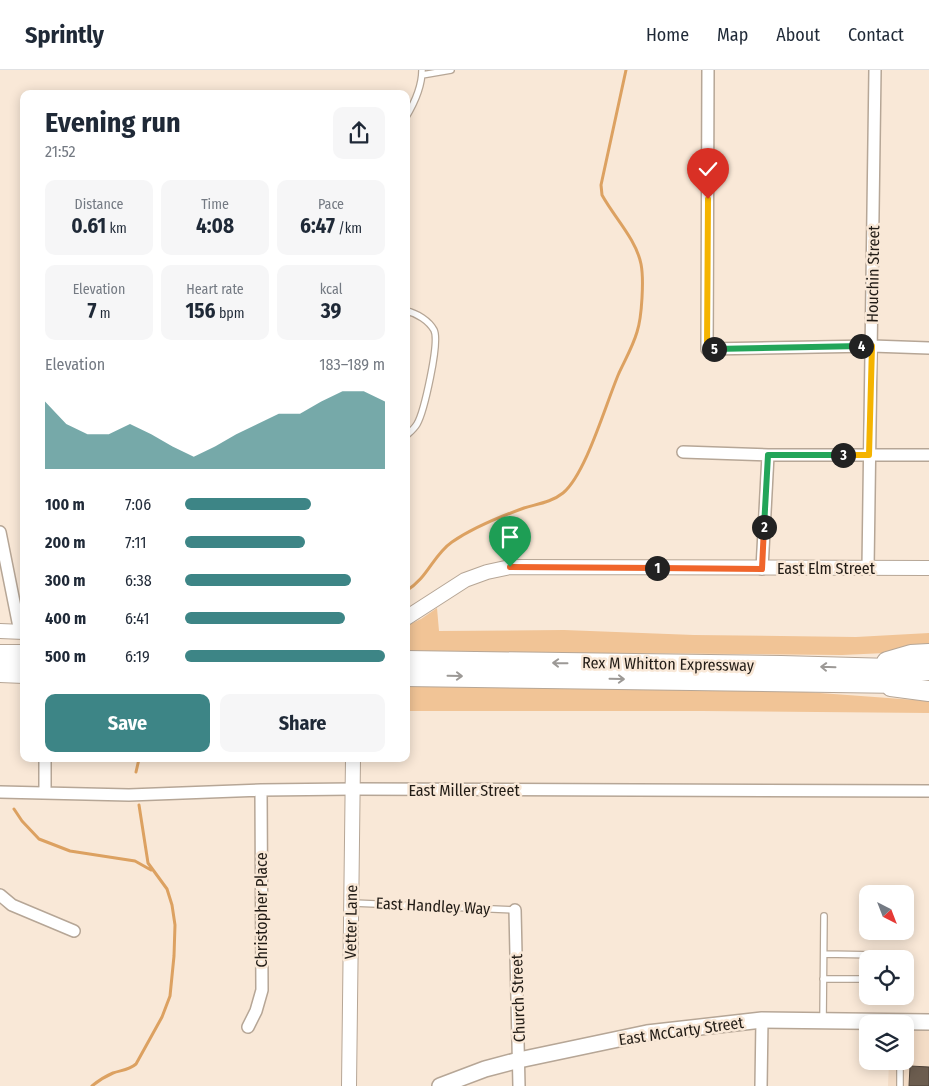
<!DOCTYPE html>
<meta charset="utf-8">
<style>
body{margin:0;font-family:"Fira Sans Condensed",sans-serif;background:#f6f6f7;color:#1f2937;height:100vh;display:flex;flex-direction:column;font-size:19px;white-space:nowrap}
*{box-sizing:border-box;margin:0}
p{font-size:16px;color:#747a83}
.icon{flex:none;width:28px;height:28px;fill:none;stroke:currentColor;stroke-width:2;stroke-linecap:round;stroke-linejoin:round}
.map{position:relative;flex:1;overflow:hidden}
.side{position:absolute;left:20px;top:20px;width:390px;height:672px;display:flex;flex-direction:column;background:#fff;border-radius:10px;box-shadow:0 2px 12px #0003}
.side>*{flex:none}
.needle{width:32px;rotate:138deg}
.fabs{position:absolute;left:859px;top:815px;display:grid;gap:10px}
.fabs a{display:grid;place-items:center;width:55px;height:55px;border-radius:10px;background:#fff;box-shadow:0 2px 12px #0003;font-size:25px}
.pin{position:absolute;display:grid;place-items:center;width:42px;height:42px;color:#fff;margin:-51px -21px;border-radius:50% 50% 50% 0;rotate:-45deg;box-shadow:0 0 5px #0007}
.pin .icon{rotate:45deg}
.km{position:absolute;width:25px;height:25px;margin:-12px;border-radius:50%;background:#222;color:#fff;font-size:14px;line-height:25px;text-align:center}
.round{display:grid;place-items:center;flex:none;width:52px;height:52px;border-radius:10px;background:#f6f6f7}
.headline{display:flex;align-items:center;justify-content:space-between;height:85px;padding:0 25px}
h1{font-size:28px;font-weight:700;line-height:38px}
.stats{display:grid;grid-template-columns:repeat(3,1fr);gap:8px;height:85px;padding:5px 25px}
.stats div{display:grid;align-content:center;border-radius:10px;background:#f6f6f7;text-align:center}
.stats b{font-size:21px;font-weight:700}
.stats small{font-size:14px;font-weight:400}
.stats p{font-size:14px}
.chart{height:140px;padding:10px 25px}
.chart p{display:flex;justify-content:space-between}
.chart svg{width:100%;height:90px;margin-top:5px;fill:#3d8586;opacity:.7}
.cta{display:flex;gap:10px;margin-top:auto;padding:10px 25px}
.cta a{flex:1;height:58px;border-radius:10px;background:#3d8586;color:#fff;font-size:20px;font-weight:700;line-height:58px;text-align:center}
.cta a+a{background:#f6f6f7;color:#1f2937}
ul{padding:0 25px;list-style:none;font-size:16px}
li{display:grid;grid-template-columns:80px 60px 1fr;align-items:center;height:38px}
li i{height:12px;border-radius:6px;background:#3d8586}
header{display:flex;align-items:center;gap:30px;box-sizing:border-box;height:70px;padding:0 25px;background:#fff;border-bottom:1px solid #e0e1e3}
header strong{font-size:24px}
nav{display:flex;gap:28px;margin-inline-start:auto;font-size:18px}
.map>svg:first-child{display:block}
.built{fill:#f3dcc6}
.green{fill:#f1c496}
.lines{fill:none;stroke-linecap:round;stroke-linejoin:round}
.stream{stroke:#dca161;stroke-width:3}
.building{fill:#6c5d4f;stroke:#4c4137}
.service-casing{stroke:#b6a696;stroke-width:8}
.minor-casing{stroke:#b6a696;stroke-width:14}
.tertiary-casing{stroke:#b6a696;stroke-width:16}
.secondary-casing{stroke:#b6a696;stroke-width:18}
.motorway-casing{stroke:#b6a696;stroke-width:22}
.service{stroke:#fff;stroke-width:5.5}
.minor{stroke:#fff;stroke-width:11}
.tertiary{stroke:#fff;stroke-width:14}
.secondary{stroke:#fff;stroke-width:15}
.motorway{stroke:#fff;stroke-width:20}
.oneway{stroke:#9c9996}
.split-1-casing{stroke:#fff;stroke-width:10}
.split-2-casing{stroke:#fff;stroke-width:10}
.split-3-casing{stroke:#fff;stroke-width:10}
.split-4-casing{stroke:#fff;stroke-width:10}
.split-5-casing{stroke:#fff;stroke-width:10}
.split-6-casing{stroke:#fff;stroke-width:10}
.split-1{stroke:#f0652b;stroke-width:6}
.split-2{stroke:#f0652b;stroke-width:6}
.split-3{stroke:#22a559;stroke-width:6}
.split-4{stroke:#f5b400;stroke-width:6}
.split-5{stroke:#22a559;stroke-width:6}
.split-6{stroke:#f5b400;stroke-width:6}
.labels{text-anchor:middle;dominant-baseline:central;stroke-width:5;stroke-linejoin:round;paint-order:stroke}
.street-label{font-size:16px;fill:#221c16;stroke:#f9e8d7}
</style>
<header>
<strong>Sprintly</strong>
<nav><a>Home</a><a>Map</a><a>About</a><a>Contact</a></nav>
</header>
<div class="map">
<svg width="929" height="1016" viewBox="0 0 929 1016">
<rect width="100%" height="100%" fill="#f9e8d7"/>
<path class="built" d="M905 959 929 960V1016H888L889 991H905Z"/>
<path class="green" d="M437 538 439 561 564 560 694 565 856 567 929 563V581L842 585 614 583 541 586 406 585V556L421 549Z
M406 614 779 620 929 631V643L702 641H406Z"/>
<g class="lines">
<path class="stream" d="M406 521C428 508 433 485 452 472 474 457 499 447 524 438 537 434 552 432 563 423 586 404 606 333 619 303 625 290 633 276 637 262 642 247 644 209 641 194 636 169 614 147 602 125L601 115 626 0
M136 702 139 689
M14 739 22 751 39 769 70 781 135 791 151 800
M92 1016C98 1011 106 1006 113 1003 122 1000 129 1000 136 994L162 947 170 926 174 886 175 855 172 835 167 819 148 793 139 735"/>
</g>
<path class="building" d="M910 996 929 997V1016H909Z"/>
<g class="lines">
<defs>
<path id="service" d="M422 5 451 0
M406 47C415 32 422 17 422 0
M406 241C417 243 429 251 434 260 440 272 424 342 417 354 414 359 410 362 406 366
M353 833 515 840
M824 884 877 885 883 889
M823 909H868
M823 951 824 846
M900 991V1016"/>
<path id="minor" d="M708 0 707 279 872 276 929 278
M683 382 768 385H929
M0 462 20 562
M868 498 875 0
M762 499 768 385
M45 689V723
M0 722 129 725 261 720 353 719 929 721
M0 825 12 835 74 861
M515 840 519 1016
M248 957 256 941 262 920 261 720
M761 1016 762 950"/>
<path id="tertiary" d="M406 548 465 510 487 502 510 497 929 498
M0 561 24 562
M349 1016 353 689"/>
<path id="secondary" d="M440 1016 485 999 519 990 647 963 762 950 929 952"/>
<path id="motorway" d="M0 585H24
M406 591 781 596 929 600
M887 592 911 585 929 584
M0 602 24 603
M406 606 904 613
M891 616 929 621"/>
</defs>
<use href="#service" class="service-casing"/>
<use href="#minor" class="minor-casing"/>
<use href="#tertiary" class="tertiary-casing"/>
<use href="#secondary" class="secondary-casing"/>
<use href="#motorway" class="motorway-casing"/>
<use href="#service" class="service"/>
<use href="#minor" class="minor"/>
<use href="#tertiary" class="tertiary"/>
<use href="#secondary" class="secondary"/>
<use href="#motorway" class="motorway"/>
</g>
<defs><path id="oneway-shaft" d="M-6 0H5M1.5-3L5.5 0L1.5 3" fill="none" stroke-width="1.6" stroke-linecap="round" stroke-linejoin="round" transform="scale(1.25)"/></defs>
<g class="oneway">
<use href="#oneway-shaft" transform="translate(560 593) rotate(-179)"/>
<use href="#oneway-shaft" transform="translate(828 597) rotate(-178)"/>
<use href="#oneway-shaft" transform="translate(455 606) rotate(1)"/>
<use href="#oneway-shaft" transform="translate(617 609) rotate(1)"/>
</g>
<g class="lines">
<defs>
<path id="split-1" d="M510 497 657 498"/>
<path id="split-2" d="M657 498 762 499 764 457"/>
<path id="split-3" d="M764 457 768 385H843"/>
<path id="split-4" d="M843 385H869L872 276H861"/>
<path id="split-5" d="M714 279 861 276"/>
<path id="split-6" d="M708 129 707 279H714"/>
</defs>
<use href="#split-1" class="split-1-casing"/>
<use href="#split-2" class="split-2-casing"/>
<use href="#split-3" class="split-3-casing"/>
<use href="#split-4" class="split-4-casing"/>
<use href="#split-5" class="split-5-casing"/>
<use href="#split-6" class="split-6-casing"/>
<use href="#split-1" class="split-1"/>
<use href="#split-2" class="split-2"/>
<use href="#split-3" class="split-3"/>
<use href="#split-4" class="split-4"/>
<use href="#split-5" class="split-5"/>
<use href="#split-6" class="split-6"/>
</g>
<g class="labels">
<g class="street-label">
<text transform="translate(873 204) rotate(-89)">Houchin Street</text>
<text x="826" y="498">East Elm Street</text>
<text transform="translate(668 594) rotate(1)">Rex M Whitton Expressway</text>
<text x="464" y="720">East Miller Street</text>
<text transform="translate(433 836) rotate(3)">East Handley Way</text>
<text transform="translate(261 840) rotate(-90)">Christopher Place</text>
<text transform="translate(351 852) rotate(-89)">Vetter Lane</text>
<text transform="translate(518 928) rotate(-92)">Church Street</text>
<text transform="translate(681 961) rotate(-8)">East McCarty Street</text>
</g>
</g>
</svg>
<div class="fabs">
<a><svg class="needle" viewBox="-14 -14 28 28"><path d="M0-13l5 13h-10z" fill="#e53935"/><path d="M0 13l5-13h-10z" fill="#747a83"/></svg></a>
<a><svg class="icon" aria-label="locate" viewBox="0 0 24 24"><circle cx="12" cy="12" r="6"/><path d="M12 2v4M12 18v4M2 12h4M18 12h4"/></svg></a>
<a><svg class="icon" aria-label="layers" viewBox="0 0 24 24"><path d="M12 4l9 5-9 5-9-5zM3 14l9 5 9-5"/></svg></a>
</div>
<div class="pin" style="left:510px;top:497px;background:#1e9e55"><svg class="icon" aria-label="arrive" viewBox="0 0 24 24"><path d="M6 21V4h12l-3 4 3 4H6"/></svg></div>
<div class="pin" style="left:708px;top:129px;background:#d93025"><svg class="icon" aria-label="check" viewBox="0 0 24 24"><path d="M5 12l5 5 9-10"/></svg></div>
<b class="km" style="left:657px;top:498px">1</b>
<b class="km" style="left:764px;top:457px">2</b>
<b class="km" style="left:843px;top:385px">3</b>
<b class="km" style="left:861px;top:276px">4</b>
<b class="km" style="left:714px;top:279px">5</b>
<section class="side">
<div class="headline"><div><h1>Evening run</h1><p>21:52</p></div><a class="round"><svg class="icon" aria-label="share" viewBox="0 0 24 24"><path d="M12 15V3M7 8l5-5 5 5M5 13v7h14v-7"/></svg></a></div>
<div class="stats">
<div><p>Distance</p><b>0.61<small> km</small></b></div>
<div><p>Time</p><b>4:08</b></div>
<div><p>Pace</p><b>6:47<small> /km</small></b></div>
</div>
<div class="stats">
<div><p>Elevation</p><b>7<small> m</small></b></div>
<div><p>Heart rate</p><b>156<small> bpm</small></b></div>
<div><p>kcal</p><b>39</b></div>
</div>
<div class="chart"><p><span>Elevation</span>183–189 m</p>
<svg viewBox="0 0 160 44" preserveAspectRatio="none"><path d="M0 44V11L10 22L20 27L30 27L40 22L50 27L60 33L70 38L80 33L90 27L100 22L110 17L120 17L130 11L140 6L150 6L160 11V44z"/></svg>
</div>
<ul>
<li><b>100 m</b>7:06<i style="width:63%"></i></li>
<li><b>200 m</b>7:11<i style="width:60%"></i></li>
<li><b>300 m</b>6:38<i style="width:83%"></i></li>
<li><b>400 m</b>6:41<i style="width:80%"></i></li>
<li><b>500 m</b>6:19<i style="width:100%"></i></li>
</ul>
<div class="cta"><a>Save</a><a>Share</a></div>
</section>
</div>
